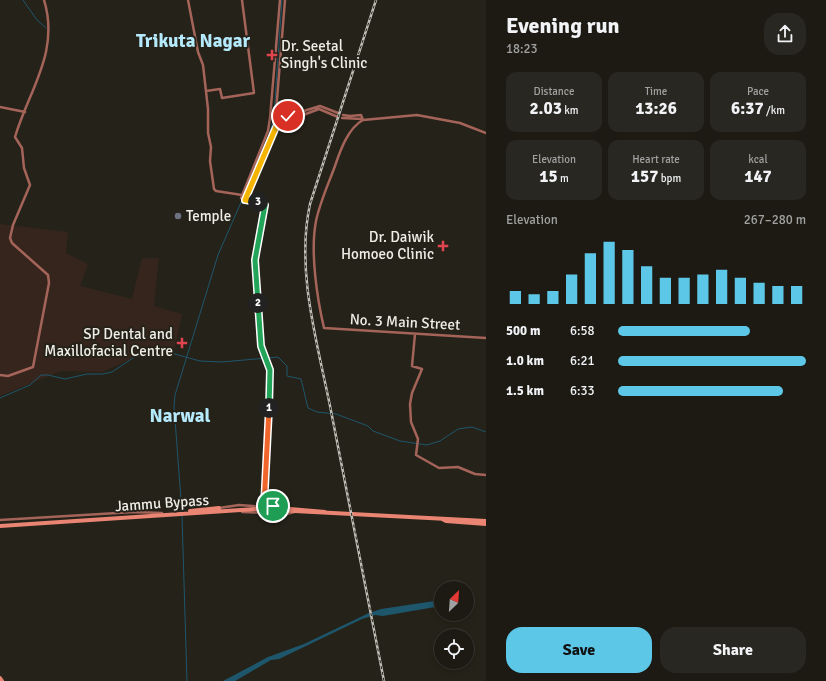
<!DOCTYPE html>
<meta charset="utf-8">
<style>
body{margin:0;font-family:Signika,sans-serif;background:#292721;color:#f1f3f6;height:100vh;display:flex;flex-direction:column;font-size:15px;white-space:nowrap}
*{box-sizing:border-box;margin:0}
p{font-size:13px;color:#a0a1a0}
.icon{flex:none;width:22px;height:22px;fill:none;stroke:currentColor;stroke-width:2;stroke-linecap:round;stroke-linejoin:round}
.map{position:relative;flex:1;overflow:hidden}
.details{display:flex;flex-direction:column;background:#1c1a13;width:340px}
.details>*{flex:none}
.needle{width:26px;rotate:25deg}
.tools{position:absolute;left:434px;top:581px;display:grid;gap:8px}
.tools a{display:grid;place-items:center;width:40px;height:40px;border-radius:50%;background:#1c1a13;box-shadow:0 2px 6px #0003,0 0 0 1px #3a3833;font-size:20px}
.pin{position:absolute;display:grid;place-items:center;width:34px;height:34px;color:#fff;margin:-17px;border:2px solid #fff;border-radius:50%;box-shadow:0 1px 4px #0007}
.km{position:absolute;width:20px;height:20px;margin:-10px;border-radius:50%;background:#222;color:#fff;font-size:11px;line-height:20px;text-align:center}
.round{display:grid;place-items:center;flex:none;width:42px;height:42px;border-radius:16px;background:#292721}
.head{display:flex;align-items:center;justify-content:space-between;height:68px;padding:0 20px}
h1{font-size:22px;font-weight:700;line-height:30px}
.figures{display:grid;grid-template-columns:repeat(3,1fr);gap:6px;height:68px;padding:4px 20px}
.figures div{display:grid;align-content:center;border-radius:10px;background:#292721;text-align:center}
.figures b{font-size:17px;font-weight:700}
.figures small{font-size:11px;font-weight:400}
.figures p{font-size:11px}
.chart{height:112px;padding:8px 20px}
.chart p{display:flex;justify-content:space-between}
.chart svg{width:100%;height:72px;margin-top:4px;stroke:#5dc7e8;stroke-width:6}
.action{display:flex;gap:8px;margin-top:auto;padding:8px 20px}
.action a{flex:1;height:46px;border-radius:16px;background:#5dc7e8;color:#111;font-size:16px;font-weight:700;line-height:46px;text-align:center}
.action a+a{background:#292721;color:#f1f3f6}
ul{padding:0 20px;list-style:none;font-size:13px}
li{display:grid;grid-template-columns:64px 48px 1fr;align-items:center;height:30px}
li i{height:10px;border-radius:5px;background:#5dc7e8}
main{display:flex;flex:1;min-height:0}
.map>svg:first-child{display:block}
.industrial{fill:#36251d}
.water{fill:#1e566c}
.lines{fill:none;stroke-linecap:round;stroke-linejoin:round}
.stream{stroke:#1e566c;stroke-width:1}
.secondary{stroke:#a56459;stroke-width:2.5}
.highway{stroke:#ea8574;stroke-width:4}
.rail-casing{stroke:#c0beb7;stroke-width:2.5}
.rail{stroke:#252219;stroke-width:1;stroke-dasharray:3;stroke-linecap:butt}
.split-1-casing{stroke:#fff;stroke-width:8}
.split-2-casing{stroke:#fff;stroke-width:8}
.split-3-casing{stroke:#fff;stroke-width:8}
.split-4-casing{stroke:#fff;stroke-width:8}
.split-1{stroke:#f0652b;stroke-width:5}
.split-2{stroke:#22a559;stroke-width:5}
.split-3{stroke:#22a559;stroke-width:5}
.split-4{stroke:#f5b400;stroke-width:5}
.health-dot{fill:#e0444e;stroke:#252219;stroke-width:1.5}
.worship-dot{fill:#6b7280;stroke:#252219;stroke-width:1.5}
.labels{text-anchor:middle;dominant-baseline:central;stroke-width:4;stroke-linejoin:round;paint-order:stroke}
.poi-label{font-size:15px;fill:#eeede6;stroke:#252219;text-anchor:start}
.street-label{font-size:15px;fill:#eeede6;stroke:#252219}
.district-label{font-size:19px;font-weight:bold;fill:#b5eafd;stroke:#252219}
</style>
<main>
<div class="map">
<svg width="486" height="681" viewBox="0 0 486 681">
<rect width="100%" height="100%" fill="#252219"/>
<path class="industrial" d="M0 224 68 232 66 253 88 264 80 286 132 299 142 258H159L154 306 182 314 175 348 144 353 102 372 61 371 0 396Z"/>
<path class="water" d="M441 600V606L383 616 375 615 362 619 279 659 271 660 235 681H223L268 657 304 644 369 613 381 609Z"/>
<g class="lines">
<path class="stream" d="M23 0 37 20 46 28
M274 115 282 0
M243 197 270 133 273 120
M0 398 30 385 41 375H48L65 379 87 374H103L112 372 136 356 145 357 164 351 200 361 222 362 278 357 287 366V376L301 379 308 408 317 412 336 414 368 426 373 431 400 441 427 445 440 441 458 429 472 427 486 432
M182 513 174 406 175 395 218 255 242 200
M182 516 187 681"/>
<path class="secondary" d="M188 0 198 52 203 65 208 109V133L211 147 210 161 214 189 216 191 242 195
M206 91 220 89 222 98 254 93 242 0
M0 107 25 112
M271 115 294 114 320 106 338 113
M343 115 350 116 361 115 363 120
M270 118 298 117 319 109 338 117
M342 118 362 119
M363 120C348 128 340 151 335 166 328 185 320 202 316 221 310 252 317 298 324 328L486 338
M363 120 417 115 460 123 486 133
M245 200 279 120 276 112 285 0
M415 334 412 366 422 369 412 393 410 404 411 422 418 439 416 455 439 468 458 467 475 474 486 475
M0 375 8 376 33 367 49 283 48 275 12 243 10 238 13 225 30 185 24 168 22 148 15 137C29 90 60 52 44 0
M264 506 267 471 270 370 260 341 255 264 257 243 265 205 262 202 241 198 268 131 270 118 280 0
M219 508 239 505 290 509
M242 512 287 514 294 512
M0 520 134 512 162 513"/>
<path class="highway" d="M290 509 325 512
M190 511 219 508
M442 519 446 521 486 524
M0 526 256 509 486 521
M0 678 2 681"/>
<defs>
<path id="rail" d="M376 0 310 204C295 273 319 348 332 416 350 505 367 593 384 681"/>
</defs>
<use href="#rail" class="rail-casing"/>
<use href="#rail" class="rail"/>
</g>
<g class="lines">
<defs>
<path id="split-1" d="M269 408 264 506H273"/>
<path id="split-2" d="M258 303 261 346 270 370 269 408"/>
<path id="split-3" d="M258 303 255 260 265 205 258 202"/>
<path id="split-4" d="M258 202 245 200 279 120 278 118 288 116"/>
</defs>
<use href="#split-1" class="split-1-casing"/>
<use href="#split-2" class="split-2-casing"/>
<use href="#split-3" class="split-3-casing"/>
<use href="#split-4" class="split-4-casing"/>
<use href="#split-1" class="split-1"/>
<use href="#split-2" class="split-2"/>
<use href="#split-3" class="split-3"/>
<use href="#split-4" class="split-4"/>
</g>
<g class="health-dot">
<path d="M270 49h4v4h4v4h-4v4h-4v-4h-4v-4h4z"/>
<path d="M441 240h4v4h4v4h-4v4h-4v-4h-4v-4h4z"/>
<path d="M180 337h4v4h4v4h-4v4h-4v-4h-4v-4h4z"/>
</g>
<circle class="worship-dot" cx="178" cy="216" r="4"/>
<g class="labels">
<g class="poi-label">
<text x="281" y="46">Dr. Seetal<tspan x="281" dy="17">Singh's Clinic</tspan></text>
<text x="186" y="216">Temple</text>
<text x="434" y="237" text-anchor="end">Dr. Daiwik<tspan x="434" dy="17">Homoeo Clinic</tspan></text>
<text x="173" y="334" text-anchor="end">SP Dental and<tspan x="173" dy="17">Maxillofacial Centre</tspan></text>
</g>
<g class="street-label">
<text transform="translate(405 322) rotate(3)">No. 3 Main Street</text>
<text transform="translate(162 503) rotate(-4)">Jammu Bypass</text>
</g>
<g class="district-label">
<text x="193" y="41">Trikuta Nagar</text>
<text x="180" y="416">Narwal</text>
</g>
</g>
</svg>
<div class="tools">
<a><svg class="needle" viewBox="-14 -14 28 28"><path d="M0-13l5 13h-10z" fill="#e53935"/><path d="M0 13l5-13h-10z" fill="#a0a1a0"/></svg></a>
<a><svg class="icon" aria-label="locate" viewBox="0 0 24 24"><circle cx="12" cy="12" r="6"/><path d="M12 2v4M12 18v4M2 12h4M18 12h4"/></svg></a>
</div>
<div class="pin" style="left:273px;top:506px;background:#1e9e55"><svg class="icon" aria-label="arrive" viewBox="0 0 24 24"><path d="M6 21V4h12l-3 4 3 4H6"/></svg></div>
<div class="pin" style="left:288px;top:116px;background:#d93025"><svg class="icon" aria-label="check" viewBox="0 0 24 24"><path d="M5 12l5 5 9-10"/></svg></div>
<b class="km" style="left:269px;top:408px">1</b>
<b class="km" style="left:258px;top:303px">2</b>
<b class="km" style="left:258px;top:202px">3</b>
</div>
<section class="details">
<div class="head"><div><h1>Evening run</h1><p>18:23</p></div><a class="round"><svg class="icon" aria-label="share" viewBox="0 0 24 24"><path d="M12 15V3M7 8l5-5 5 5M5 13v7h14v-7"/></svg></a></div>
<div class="figures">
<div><p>Distance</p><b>2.03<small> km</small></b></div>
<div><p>Time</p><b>13:26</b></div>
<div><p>Pace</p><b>6:37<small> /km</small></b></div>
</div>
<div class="figures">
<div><p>Elevation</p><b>15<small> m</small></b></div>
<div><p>Heart rate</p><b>157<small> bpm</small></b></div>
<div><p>kcal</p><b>147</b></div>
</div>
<div class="chart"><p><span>Elevation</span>267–280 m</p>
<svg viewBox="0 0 160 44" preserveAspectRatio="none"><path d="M5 44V36M15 44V38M25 44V36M35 44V26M45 44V13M55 44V6M65 44V11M75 44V21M85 44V28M95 44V28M105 44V26M115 44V23M125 44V28M135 44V31M145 44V33M155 44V33"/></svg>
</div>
<ul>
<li><b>500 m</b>6:58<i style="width:70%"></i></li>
<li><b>1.0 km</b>6:21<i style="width:100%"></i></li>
<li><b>1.5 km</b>6:33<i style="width:88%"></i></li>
</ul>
<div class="action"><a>Save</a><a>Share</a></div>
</section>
</main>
